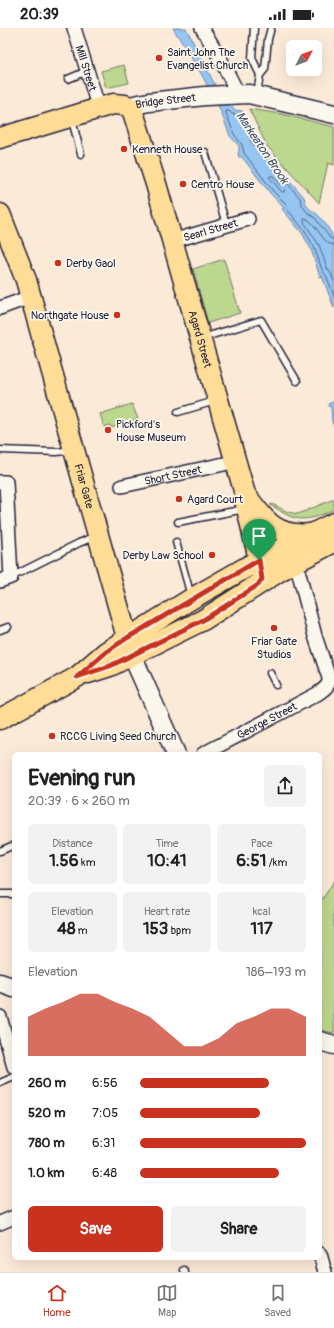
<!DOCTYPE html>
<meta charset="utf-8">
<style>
body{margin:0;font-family:Pangolin,sans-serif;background:#f2f2f2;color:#222;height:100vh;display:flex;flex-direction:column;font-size:15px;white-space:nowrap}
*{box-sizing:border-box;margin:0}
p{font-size:13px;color:#767676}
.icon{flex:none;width:22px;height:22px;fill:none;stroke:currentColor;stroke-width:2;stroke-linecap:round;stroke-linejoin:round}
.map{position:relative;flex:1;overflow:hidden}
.sheet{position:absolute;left:12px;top:724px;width:310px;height:508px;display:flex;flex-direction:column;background:#fff;border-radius:6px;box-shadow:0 4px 16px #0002}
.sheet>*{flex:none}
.needle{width:26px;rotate:48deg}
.tools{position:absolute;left:286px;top:12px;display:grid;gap:8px}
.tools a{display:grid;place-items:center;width:36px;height:36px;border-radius:6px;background:#fff;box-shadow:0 4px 16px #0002;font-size:20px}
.pin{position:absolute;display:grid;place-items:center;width:34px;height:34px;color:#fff;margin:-41px -17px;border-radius:50% 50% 50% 0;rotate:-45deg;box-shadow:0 0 4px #0007}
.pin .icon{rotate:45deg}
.round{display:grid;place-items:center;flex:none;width:42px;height:42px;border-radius:6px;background:#f2f2f2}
.overview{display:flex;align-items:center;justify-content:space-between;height:68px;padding:0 16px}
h1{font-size:22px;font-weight:700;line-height:30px}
.stats{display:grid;grid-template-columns:repeat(3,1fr);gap:6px;height:68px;padding:4px 16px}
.stats div{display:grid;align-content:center;border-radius:6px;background:#f2f2f2;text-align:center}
.stats b{font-size:17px;font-weight:700}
.stats small{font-size:11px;font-weight:400}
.stats p{font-size:11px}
.chart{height:112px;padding:8px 16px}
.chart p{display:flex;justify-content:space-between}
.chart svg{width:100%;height:72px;margin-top:4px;fill:#c8321e;opacity:.7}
.action{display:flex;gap:8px;margin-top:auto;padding:8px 16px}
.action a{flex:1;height:46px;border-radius:6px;background:#c8321e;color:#fff;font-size:16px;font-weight:700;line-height:46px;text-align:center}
.action a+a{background:#f2f2f2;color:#222}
ul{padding:0 16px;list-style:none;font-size:13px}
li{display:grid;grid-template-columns:64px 48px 1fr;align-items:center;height:30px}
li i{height:10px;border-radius:5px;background:#c8321e}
.status{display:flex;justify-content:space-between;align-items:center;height:28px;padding:0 20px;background:#fff;direction:ltr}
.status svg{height:11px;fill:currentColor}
.tab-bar{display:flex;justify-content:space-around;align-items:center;height:56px;border-top:1px solid #e0e0e0;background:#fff;font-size:11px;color:#767676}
.tab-bar a{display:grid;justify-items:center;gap:2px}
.tab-bar .on{color:#c8321e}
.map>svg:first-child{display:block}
.green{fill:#bcd78e;stroke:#6f7c64}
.water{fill:#95c5f0;stroke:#6784a8}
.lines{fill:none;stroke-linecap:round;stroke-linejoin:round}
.shore{stroke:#506383;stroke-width:1}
.lane-casing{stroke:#22223b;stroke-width:9}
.street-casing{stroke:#22223b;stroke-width:16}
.secondary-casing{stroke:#22223b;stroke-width:21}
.primary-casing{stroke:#22223b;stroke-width:23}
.lane{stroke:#fbf7ec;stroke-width:6}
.street{stroke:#fbf7ec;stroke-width:13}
.secondary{stroke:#fbf7ec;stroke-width:18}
.primary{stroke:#ffdd96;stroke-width:20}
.route-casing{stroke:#fff;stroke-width:8}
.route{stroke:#c8321e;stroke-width:5}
.poi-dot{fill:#c8321e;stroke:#fbf7ec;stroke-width:1.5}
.labels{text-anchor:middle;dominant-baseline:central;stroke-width:3.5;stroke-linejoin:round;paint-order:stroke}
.poi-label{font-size:11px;fill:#22223b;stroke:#fbf7ec;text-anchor:start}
.street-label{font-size:11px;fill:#22223b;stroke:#fbf7ec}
.water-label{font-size:12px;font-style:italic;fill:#445371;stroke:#fbf7ec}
</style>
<div class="status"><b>20:39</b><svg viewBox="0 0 49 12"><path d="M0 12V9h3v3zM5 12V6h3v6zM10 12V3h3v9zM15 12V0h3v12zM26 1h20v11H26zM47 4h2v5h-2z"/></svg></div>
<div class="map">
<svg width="334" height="1244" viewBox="0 0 334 1244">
<rect width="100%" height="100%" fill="#fcead9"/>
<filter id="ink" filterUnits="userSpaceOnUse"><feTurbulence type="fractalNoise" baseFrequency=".025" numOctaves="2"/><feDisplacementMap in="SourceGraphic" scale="8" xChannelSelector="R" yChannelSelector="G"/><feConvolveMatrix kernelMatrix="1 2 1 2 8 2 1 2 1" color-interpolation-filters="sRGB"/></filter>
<g filter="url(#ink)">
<path class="green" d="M124 37 129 55 106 60 101 43Z
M249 81 282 86 334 99V137L328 135 319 175 267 118Z
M224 231 240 285 208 295 193 241Z
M132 376 138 391 111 400 110 397 104 399 100 386Z
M334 471V481C320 488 305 495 289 488 282 485 277 480 270 477L272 476 288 484 298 486Z
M334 853V1005L320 1002V875Z"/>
<path class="water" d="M173 0H186L215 57 234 82 242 83 255 113 304 169C306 182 311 180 319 188 325 195 331 203 334 212V280L322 248 320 249 311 221 302 205 282 181 284 180 270 165 242 129H239L238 126 239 123V118L230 108 221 84 203 49Z
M334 372V398L332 394 331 379 328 378 329 375H332Z"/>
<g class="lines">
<path class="shore" d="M270 148H273L285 161 284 164H282L270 150Z
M334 212 330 210 315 190 308 185 302 177 300 170 252 115 240 88 232 86 229 83H226V85L234 106 242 117 244 125 273 163 286 176 287 181 305 203 314 219 323 244 326 247 334 268
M334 217C322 216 318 197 307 191H304V194L319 217 327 240 330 244 334 253"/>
<defs>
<path id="lane" d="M254 0 252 30 260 47
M68 51 87 43
M257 66 260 47 265 41 268 11 271 0
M72 92 81 126
M205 124 226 196
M202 310 261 292 297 353
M178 384 215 373
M0 422 57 424 72 422
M178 494 245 481
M176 514 191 568
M11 549 79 515 96 508
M0 602 8 599
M270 645 276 657
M0 823 14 817
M0 866H14
M0 1055 14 1049
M184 1242 185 1244"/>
<g id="street">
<path id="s1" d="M74 0 99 81"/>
<path d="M202 0 220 30 238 66"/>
<path id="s2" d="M172 213 248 191"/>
<path d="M0 280 30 269"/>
<path d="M0 454H6L11 549 0 553"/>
<path id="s3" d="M122 458 224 436"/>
<path id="s4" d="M203 726 317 666C323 662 330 658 329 650L315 608 296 534"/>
<path d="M0 989 14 1039"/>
<path d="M0 1195 14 1189"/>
<path d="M320 1226 325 1244"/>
</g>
<g id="secondary">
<path id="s5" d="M129 78 149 74 205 68 249 66 334 86"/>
<path d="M132 627 176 726"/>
<path d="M0 955 14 960"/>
<path d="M320 1013 334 1017"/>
</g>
<g id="primary">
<path id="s6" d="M0 110 113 76 125 77 132 81 156 156 245 466C264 492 276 510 311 506"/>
<path id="s7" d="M0 186 26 252 132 627"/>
<path d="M245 472 262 544"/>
<path d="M88 645 110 638 203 592 281 542 334 514"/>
<path d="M0 691 77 649 106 624 191 571 259 532 334 495"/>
</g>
</defs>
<use href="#lane" class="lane-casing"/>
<use href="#street" class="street-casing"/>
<use href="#secondary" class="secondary-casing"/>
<use href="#primary" class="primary-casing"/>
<use href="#lane" class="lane"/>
<use href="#street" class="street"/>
<use href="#secondary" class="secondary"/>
<use href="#primary" class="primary"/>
</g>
</g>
<g class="lines" filter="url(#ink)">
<defs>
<path id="route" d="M259 532 262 551 258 557 230 575 203 592 110 638 77 649 106 624 127 610Z"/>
</defs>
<use href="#route" class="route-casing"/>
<use href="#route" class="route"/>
</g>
<g class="poi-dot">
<circle cx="159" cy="30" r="4"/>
<circle cx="124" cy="121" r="4"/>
<circle cx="183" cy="156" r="4"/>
<circle cx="58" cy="235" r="4"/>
<circle cx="117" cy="287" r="4"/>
<circle cx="108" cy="402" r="4"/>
<circle cx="179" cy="471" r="4"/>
<circle cx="212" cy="527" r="4"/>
<circle cx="274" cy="600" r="4"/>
<circle cx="52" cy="708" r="4"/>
</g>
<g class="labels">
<g class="poi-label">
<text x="167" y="24">Saint John The<tspan x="167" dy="13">Evangelist Church</tspan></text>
<text x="132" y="121">Kenneth House</text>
<text x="191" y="156">Centro House</text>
<text x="66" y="235">Derby Gaol</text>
<text x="109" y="287" text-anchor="end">Northgate House</text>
<text x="116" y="396">Pickford's<tspan x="116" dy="13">House Museum</tspan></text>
<text x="187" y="471">Agard Court</text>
<text x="204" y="527" text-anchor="end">Derby Law School</text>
<text x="274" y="613" text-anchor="middle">Friar Gate<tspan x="274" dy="13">Studios</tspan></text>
<text x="60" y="708">RCCG Living Seed Church</text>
</g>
<g class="street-label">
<text stroke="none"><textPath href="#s1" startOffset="42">Mill Street</textPath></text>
<text stroke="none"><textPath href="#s5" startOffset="37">Bridge Street</textPath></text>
<text stroke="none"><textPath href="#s2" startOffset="40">Searl Street</textPath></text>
<text stroke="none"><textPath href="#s6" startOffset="378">Agard Street</textPath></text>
<text stroke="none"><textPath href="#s3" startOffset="52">Short Street</textPath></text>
<text stroke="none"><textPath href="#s7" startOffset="285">Friar Gate</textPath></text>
<text stroke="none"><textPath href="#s4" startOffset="72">George Street</textPath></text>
</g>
<g class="water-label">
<text transform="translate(262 120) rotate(56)">Markeaton Brook</text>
</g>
</g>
</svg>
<div class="tools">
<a><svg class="needle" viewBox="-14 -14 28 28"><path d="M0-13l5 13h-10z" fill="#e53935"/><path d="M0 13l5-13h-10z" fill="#767676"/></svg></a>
</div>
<div class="pin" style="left:259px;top:532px;background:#1e9e55"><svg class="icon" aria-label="arrive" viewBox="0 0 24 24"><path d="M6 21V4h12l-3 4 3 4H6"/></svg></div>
<section class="sheet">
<div class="overview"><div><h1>Evening run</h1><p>20:39 · 6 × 260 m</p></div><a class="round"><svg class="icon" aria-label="share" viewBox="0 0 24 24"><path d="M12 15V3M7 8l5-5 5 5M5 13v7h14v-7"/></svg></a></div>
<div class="stats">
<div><p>Distance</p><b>1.56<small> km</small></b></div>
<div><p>Time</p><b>10:41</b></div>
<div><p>Pace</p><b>6:51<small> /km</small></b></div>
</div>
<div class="stats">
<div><p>Elevation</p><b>48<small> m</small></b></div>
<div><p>Heart rate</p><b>153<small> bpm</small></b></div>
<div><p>kcal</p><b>117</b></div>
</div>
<div class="chart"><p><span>Elevation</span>186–193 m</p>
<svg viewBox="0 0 160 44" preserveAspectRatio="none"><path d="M0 44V20L10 15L20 11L30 6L40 6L50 11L60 15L70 20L80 29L90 38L100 38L110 33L120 24L130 20L140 15L150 15L160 20V44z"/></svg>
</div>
<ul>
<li><b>260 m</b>6:56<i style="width:78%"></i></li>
<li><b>520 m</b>7:05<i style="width:72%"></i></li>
<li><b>780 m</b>6:31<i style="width:100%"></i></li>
<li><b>1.0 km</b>6:48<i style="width:84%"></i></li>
</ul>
<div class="action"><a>Save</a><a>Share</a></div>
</section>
</div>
<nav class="tab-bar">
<a class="on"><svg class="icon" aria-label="home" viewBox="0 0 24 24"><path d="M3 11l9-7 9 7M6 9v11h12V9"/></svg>Home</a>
<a><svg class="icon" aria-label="map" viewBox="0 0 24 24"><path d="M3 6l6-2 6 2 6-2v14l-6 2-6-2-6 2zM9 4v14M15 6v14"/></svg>Map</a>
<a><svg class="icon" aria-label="saved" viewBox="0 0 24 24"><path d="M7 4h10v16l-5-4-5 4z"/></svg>Saved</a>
</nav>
